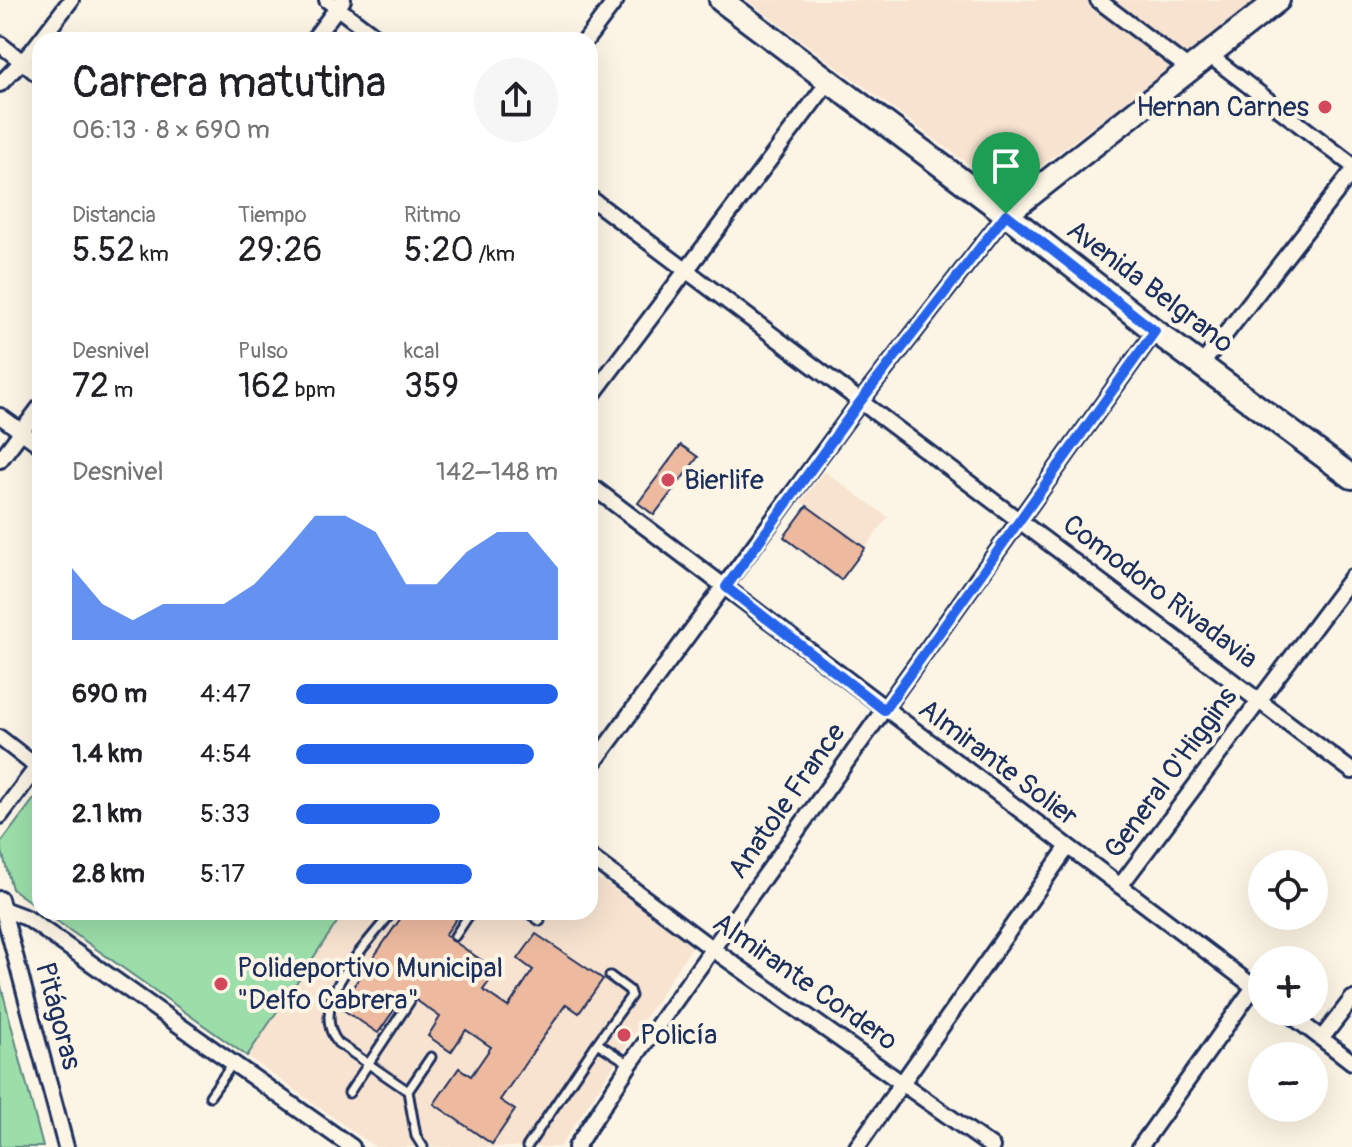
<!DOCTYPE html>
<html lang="es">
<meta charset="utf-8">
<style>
body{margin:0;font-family:Pangolin,sans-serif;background:#f6f6f6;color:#202124;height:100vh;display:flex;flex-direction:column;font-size:30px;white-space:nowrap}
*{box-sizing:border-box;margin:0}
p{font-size:26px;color:#757577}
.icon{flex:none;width:44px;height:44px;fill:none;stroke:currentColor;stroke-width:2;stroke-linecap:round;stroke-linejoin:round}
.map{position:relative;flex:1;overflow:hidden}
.details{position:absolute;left:32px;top:32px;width:566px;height:888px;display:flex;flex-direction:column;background:#fff;border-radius:24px;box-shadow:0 8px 32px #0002}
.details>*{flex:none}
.buttons{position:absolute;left:1248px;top:850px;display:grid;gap:16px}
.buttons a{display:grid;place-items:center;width:80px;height:80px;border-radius:50%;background:#fff;box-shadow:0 8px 32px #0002;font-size:40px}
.pin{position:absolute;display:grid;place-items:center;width:68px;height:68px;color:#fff;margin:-82px -34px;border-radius:50% 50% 50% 0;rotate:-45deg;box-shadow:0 0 8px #0007}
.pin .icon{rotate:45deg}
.round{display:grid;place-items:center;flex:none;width:84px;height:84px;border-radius:42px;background:#f6f6f6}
.overview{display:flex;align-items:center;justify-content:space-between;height:136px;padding:0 40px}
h1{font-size:44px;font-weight:600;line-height:60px}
.stats{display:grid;grid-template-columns:repeat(3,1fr);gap:12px;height:136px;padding:8px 40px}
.stats div{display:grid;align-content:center}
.stats b{font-size:34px;font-weight:600}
.stats small{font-size:22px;font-weight:400}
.stats p{font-size:22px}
.chart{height:224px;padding:16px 40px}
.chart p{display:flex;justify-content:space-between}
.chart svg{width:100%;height:144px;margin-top:8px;fill:#2563eb;opacity:.7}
ul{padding:0 40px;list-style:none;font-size:26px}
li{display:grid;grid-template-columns:128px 96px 1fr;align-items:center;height:60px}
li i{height:20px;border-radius:10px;background:#2563eb}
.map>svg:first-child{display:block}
.built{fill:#f8e3d0}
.green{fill:#9cdea9;stroke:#5c8684;stroke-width:2}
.building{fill:#edba9f;stroke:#1b2f5e;stroke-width:2}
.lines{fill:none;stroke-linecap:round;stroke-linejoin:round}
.lane-casing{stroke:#1b2f5e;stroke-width:13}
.street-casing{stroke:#1b2f5e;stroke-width:20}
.secondary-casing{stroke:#1b2f5e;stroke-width:28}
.lane{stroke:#fcf5e5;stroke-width:7}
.street{stroke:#fcf5e5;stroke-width:14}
.secondary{stroke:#fcf5e5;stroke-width:22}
.route-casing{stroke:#fff;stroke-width:16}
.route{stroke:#2563eb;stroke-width:10}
.poi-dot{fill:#d1495b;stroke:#fcf5e5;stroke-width:3}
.labels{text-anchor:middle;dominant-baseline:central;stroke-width:8;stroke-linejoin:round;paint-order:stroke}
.poi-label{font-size:28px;fill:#1b2f5e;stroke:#fcf5e5;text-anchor:start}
.street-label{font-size:28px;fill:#1b2f5e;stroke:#fcf5e5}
</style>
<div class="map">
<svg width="1352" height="1147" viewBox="0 0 1352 1147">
<rect width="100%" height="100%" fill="#fcf5e5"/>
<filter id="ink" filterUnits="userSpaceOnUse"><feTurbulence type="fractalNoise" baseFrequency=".0125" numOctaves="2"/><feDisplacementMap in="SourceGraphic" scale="16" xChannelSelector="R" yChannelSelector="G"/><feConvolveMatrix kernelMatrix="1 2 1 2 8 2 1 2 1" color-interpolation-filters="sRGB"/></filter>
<g filter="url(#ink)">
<path class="built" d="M747 0H1260L1006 192Z
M824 471 888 517 865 548 801 502Z
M590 873 695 942 560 1147H375L247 1056 344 912H590Z"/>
<path class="green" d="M40 791V909L12 889 0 844Z
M44 912H344L247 1056Z
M0 982 43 1147H0Z"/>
<path class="building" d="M681 445 698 457 654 515 638 503Z
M807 506 865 548 841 580 784 537Z
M405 912H449L457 918 445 935 497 971 483 990 508 1007 533 970 518 959 536 934 603 979 579 1013 566 1004 500 1100 515 1110 492 1144 434 1104 459 1068 471 1076 491 1047 466 1030 451 1052 428 1036 440 1017 406 993 378 1033 339 1007Z"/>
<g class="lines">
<defs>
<path id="lane" d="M392 912C367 945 306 1002 338 1043L408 1091 416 1136 423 1147
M527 912 540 921
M455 936 471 912
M597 1043 631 996 629 990 610 976
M408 1091 431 1057
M349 1093 410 1001
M210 1096 233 1063
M527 1147 597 1043 630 1064"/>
<path id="street" d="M327 0 380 40
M1098 0 1189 69
M313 40 343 0
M586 40 616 0
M0 44 40 76
M1209 55 1352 165
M0 84 32 51 71 0
M590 198 1352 771
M1202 364 1352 172
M590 398 829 81
M0 416 40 445
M0 460 40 407
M590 485 1262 993
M0 738 37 767
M590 768 860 402 1006 214
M0 816 40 763
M590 857 714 950 992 1147
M1120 886 1352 577
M0 899 66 1147
M3 909 27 918 352 1147
M1287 1012 1352 1062
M1322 1038 1352 999
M576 1147 630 1064 1155 331
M857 1147 1067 848
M1140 1147 1254 987"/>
<path id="secondary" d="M721 0 1006 214 1155 331 1352 477
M1006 214 1278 0"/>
</defs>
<use href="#lane" class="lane-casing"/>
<use href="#street" class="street-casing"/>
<use href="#secondary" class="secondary-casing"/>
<use href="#lane" class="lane"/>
<use href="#street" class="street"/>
<use href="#secondary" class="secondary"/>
</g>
</g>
<g class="lines" filter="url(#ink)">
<defs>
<path id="route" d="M1006 214 1155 331 884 710 726 587 860 402Z"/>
</defs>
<use href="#route" class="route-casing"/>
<use href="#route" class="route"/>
</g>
<g class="poi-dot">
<circle cx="1325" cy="107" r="8"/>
<circle cx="668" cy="480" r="8"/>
<circle cx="221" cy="984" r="8"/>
<circle cx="624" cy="1035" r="8"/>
</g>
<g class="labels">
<g class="poi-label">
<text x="1309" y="107" text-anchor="end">Hernan Carnes</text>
<text x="684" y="480">Bierlife</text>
<text x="237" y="968">Polideportivo Municipal<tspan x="237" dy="32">"Delfo Cabrera"</tspan></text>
<text x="640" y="1035">Policía</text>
</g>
<g class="street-label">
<text transform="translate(1150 287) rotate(37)">Avenida Belgrano</text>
<text transform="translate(1160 592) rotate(37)">Comodoro Rivadavia</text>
<text transform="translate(998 763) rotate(37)">Almirante Solier</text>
<text transform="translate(1171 773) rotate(-54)">General O'Higgins</text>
<text transform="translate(787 801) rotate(-55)">Anatole France</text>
<text transform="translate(805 982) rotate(35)">Almirante Cordero</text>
<text transform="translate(58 1016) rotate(75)">Pitágoras</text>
</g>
</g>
</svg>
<div class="buttons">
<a><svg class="icon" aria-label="locate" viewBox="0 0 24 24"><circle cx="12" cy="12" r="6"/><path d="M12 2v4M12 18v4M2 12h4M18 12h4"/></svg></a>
<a>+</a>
<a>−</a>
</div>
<div class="pin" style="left:1006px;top:214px;background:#1e9e55"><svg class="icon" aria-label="arrive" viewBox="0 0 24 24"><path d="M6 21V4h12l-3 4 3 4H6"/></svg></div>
<section class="details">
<div class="overview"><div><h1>Carrera matutina</h1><p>06:13 · 8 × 690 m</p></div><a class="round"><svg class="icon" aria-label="share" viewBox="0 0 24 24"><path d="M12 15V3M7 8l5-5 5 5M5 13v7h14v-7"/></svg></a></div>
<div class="stats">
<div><p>Distancia</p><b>5.52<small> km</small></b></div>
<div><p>Tiempo</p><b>29:26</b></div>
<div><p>Ritmo</p><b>5:20<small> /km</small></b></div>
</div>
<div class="stats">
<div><p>Desnivel</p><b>72<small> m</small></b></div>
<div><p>Pulso</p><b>162<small> bpm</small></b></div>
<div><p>kcal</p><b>359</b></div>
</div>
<div class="chart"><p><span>Desnivel</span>142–148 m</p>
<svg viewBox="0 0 160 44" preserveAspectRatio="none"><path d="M0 44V22L10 33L20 38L30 33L40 33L50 33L60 27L70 17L80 6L90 6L100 11L110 27L120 27L130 17L140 11L150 11L160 22V44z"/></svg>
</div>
<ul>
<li><b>690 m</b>4:47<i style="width:100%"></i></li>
<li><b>1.4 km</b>4:54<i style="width:91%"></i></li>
<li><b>2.1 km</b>5:33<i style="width:55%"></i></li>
<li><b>2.8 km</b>5:17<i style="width:67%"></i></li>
</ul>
</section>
</div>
